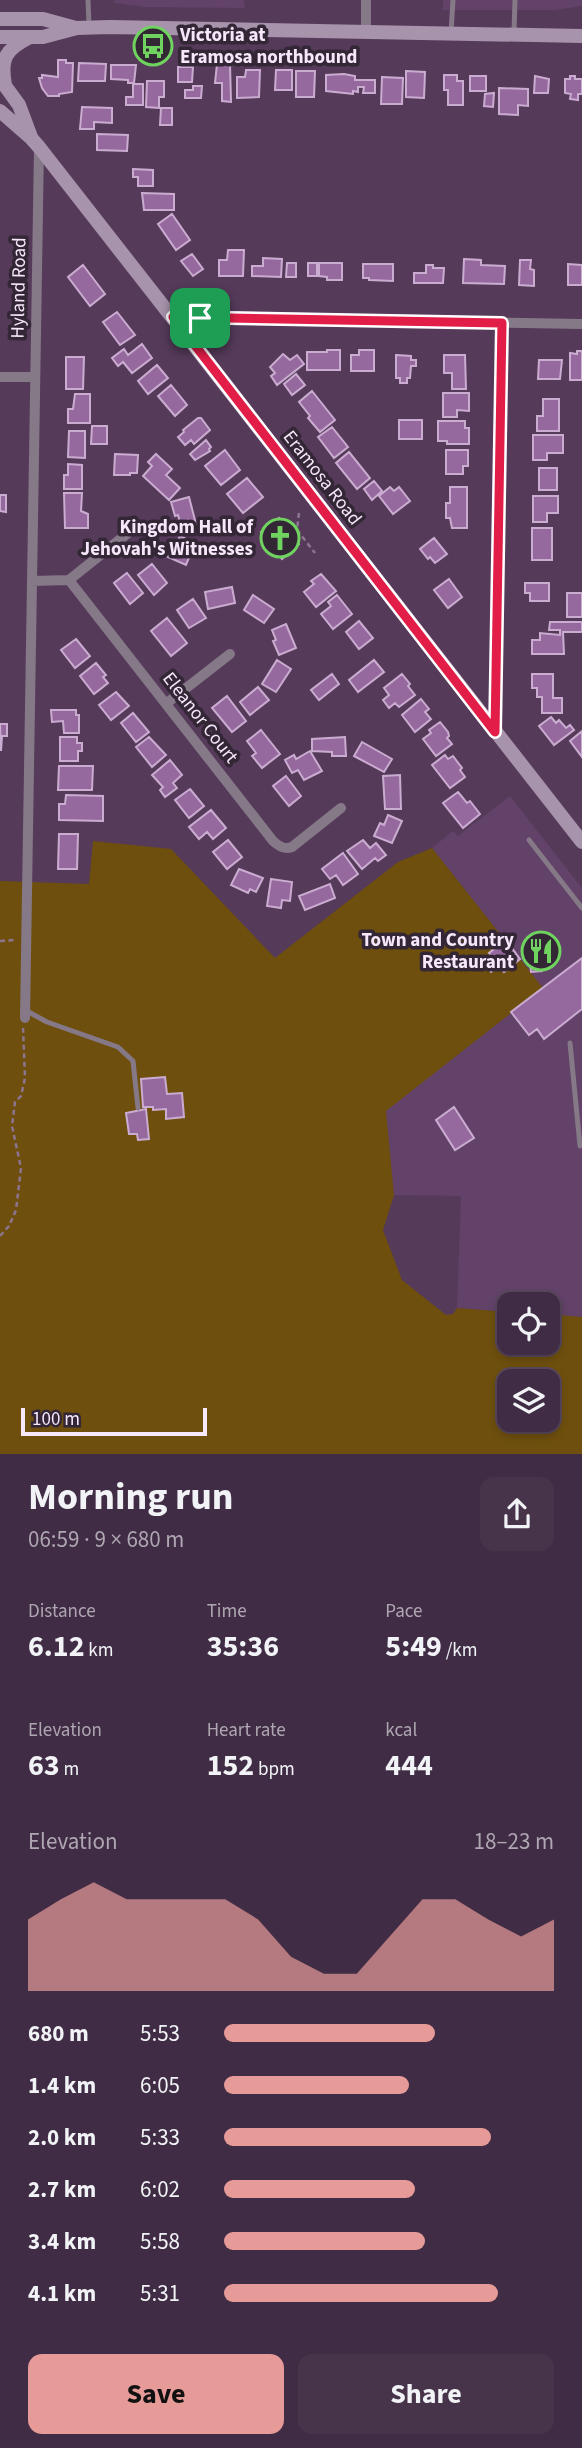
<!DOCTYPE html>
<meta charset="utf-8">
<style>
body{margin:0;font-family:"Source Sans 3",sans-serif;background:#47344b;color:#f1f3f6;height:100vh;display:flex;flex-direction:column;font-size:26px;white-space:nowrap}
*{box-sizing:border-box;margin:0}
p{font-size:23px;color:#aea7b2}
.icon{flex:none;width:38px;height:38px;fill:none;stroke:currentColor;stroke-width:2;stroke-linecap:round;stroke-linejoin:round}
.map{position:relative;height:1454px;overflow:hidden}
.sheet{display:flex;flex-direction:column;background:#402c44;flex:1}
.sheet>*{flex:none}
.tools{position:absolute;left:497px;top:1292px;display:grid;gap:14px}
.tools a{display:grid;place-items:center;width:63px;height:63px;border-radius:14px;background:#402c44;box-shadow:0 4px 10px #0003,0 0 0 2px #59485d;font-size:35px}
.scale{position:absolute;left:21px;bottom:18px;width:186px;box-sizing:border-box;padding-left:7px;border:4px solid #f7e7fb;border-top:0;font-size:19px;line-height:24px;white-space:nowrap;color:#f7e7fb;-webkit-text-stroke:5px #332736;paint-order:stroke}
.pin{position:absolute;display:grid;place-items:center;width:60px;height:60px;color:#fff;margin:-30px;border-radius:14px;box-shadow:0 4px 10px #0006}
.round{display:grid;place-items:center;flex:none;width:74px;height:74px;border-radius:14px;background:#47344b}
.headline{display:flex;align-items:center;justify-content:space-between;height:119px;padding:0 28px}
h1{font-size:38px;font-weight:700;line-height:52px}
.metrics{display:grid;grid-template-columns:repeat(3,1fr);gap:10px;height:119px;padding:7px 28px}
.metrics div{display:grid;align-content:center}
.metrics b{font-size:30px;font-weight:700}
.metrics small{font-size:19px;font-weight:400}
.metrics p{font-size:19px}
.chart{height:196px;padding:14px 28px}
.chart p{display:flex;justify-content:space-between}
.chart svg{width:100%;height:126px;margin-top:7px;fill:#e69b98;opacity:.7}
.primary-button{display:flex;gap:14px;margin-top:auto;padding:14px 28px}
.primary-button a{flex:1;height:80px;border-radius:14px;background:#e69b98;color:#111;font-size:28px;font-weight:700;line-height:80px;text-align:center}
.primary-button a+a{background:#47344b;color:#f1f3f6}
ul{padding:0 28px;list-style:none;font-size:23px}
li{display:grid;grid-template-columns:112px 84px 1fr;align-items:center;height:52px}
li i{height:18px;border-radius:9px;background:#e69b98}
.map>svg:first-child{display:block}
.built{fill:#624268}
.green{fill:#6e4f0e;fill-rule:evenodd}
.building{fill:#95689e;stroke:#cbacd1;stroke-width:2}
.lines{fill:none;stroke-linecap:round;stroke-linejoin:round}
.path{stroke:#8c7591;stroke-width:2.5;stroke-dasharray:5 3.5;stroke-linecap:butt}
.lane{stroke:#857887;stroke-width:5}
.street{stroke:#857887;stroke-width:10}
.secondary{stroke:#a793ab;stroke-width:14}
.route-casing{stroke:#fff;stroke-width:14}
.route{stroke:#e11d48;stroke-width:9}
.labels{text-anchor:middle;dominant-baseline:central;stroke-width:7;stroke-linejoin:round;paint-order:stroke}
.poi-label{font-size:19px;font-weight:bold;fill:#f7e7fb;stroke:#332736;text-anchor:end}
.street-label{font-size:19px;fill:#f7e7fb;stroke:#332736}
</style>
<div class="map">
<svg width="582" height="1454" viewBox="0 0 582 1454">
<rect width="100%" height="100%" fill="#553a5a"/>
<path class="built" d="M115 0H244L245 8 145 7 115 3Z
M443 0H582V6L555 10H443Z
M510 796 582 888V1317L548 1314V1304H509V1312L457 1308 461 1196 394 1195 385 1111 543 988 432 848 453 831 458 836Z"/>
<path class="green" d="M93 841 171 849 275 958 398 862 432 848 543 988 386 1111 394 1195 383 1230 402 1280 446 1315 453 1314 457 1308 509 1312V1342H548V1314L582 1317V1454H0V881L89 884ZM509 1381H548V1419H509Z"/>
<path class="building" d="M58 60H66V63H73L72 92 59 94V96H48L42 88 39 78H42V75L58 77Z
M79 63 106 64 105 81H78Z
M217 64H230L231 102 222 101V83H215Z
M111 65H136L134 83H128V80L111 79Z
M178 67H193L192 82H178Z
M246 70H260L259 97 237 98V77H245Z
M276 70H292V90H275Z
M296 71H315L314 97H296Z
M406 71 425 72 424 98 406 97Z
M344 74 355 76V80H375V93H363L364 87H358V92L353 91V94L326 91V75Z
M444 75H457V81H463V105H448V90H444Z
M470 76H486V91H470Z
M535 76 549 79 548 93H534Z
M570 76H575V79H582V94H578V100L570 99 571 94 565 93V79H570Z
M382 77 403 78 402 104H381Z
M147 81H164V97H159V108L146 107Z
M133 84H143V105H126V97H133Z
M193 86H202L201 98H185V90H193Z
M499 88 528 89V106L518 105V115L499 114Z
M494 93 493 107 484 106 485 94Z
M82 107 112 108V123L94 122V129H80Z
M161 108H172V125H160Z
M97 134 128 135 127 151 97 150Z
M133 169 153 170V186H138V177H133Z
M142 193 174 194V210H144Z
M172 214 190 240 176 250 158 224Z
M228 250H244L243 276H219V260H227Z
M192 254 203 269 193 276 181 261Z
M263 258 282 259 281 277 252 276V266H263Z
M464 259 481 260V265L505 266 504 284 463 283Z
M520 260H531L530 269 534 270V286L519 285Z
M287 263H296V277H286Z
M308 263H317V276H308Z
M319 263H342V280H327V277L319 276Z
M363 264H393V281L369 280V278H363Z
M568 264 582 265V285H568Z
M83 265 105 294 90 306 68 277Z
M426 265H433V268H444L443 283H414V273H426Z
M117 312 135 335 120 345 103 322Z
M142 344 152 358 132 373 123 362 118 366 112 358 124 349 128 355Z
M327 350H340V370H307V352H327Z
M359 350H374V371H351V355H359Z
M577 351H582V380H570V353L577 354Z
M283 354 290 360 297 355 304 364 277 385 271 376 275 373 270 367Z
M396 355 411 356V360H416V366H411L410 378H407V383H400V378H396Z
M444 355H465L466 389H452V373H444Z
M66 357H84L83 389H66Z
M539 360H562L560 379H538Z
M157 365 168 378 148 394 138 381Z
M296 374 305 385 292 395 284 384Z
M171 385 187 405 175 416 158 396Z
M312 391 335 420 320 432 308 418 310 416 299 402Z
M443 393H469V411L457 410V417H443Z
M75 394H90V423H68V409H73Z
M543 399H559V431H537V416H543Z
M198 418H201L210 430 194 444 191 440 185 445 178 437 184 432 183 430Z
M399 420H422V439H399Z
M438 421H465V428H469V444H447V441H438Z
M92 426H107V444H91Z
M332 427 348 447 334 458 318 437Z
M69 431H85V458L68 457Z
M533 435H563V453H547V460H533Z
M206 440 211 447 209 449 210 451 195 460 190 454Z
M225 450 240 470 221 485 205 466Z
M446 450H468V466H463V474H446Z
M349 452 370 478 357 489 336 463Z
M115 454 138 455 137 473H130V475H114Z
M156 454 172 469 166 475 180 488 169 500 143 476 152 466 148 462Z
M68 464 82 465V489H64V475H68Z
M539 468H557V490H539Z
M247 478 263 497 243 513 227 494Z
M374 481 382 491 372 500 364 489Z
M390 487 394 491 399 487 410 501 393 514 379 496Z
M450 487H467V528H452L450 518H446V503H450Z
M64 493H82L81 511 88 514V528H65Z
M0 495H6V512L0 511Z
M533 496H558V513H547V522H533Z
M189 497 197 528 186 531 184 525 181 526 178 515 175 516 171 502Z
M279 518 299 544 282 559 261 532Z
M532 528H552V560H532Z
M180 536 195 543 186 565 168 557Z
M434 538 447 554 435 563 430 557 428 559 420 549Z
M152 564 167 583 154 595 138 575Z
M127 573 143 593 130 604 114 583Z
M321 574 336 591 316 607 304 592 314 584 311 581Z
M449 579 462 597 448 608 434 590Z
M525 583H549V601H530V593H525Z
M232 587 235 603 208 609 205 592Z
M567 593H582V617H567Z
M253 595 274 609 264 623 244 610Z
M337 595 352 614 333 629 321 614 331 606 328 602Z
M193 599 206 618 189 628 177 610Z
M167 618 187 643 171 656 151 631Z
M359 621 373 638 359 649 346 632Z
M550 622H582V632H563L564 654H532V640H540V633L560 635V630H549Z
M286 624 296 648 279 655 273 641 276 640 272 630Z
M76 639 90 656 75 668 61 650Z
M277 660 291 669 276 692 262 684Z
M374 660 384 672 358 692 349 680Z
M96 663 106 675 103 677 108 683 94 694 80 676Z
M332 674 339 684 319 700 311 690Z
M402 674 410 684 408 686 415 695 399 707 395 703 389 708 383 700 389 695 384 688Z
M532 674H553V698H562V713H542V697H537V688H532Z
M258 687 269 700 250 715 240 702Z
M116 692 129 706 111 720 99 705Z
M227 696 246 721 232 732 212 708Z
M421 699 429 709 425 712 431 719 415 732 402 715Z
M51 710H76V715H79V733H64L63 721 52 722Z
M133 713 149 732 136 742 121 723Z
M551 717 556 723 559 720 566 728 570 725 574 730 554 745 539 726Z
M440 722 448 732 449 736 447 738 452 744 436 756 423 739 431 733 429 730Z
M0 724H7V736H2L1 751Z
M261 730 280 754 262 768 252 756 256 753 247 741Z
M582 731V757L570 741Z
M60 737H77V743H82V751H78V761H60Z
M149 737 166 755 152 767 136 747Z
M345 737 346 756H332V752L312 751V739Z
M362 742 392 759 384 772 354 756Z
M310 751 322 771 304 780 298 770 292 773 285 760 294 755 296 759Z
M445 755 448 759 453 756 462 768 460 770 465 777 450 788 432 765Z
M170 760 182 775 173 783 177 788 165 797 160 790 163 787 152 775Z
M59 766H93L92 790H58Z
M400 775 401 809H385L383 776Z
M286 776 301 796 289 806 273 786Z
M190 789 204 806 189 818 175 800Z
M458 792 467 803 470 801 480 814 463 828 443 803Z
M66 795 103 796V821L59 820V804H65Z
M211 810 226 828 213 839 207 832 199 839 189 827Z
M388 815 402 821 392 843 374 836 380 823 384 825Z
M59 834H78L77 869H58Z
M228 840 242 857 227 869 213 852Z
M363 840 370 848 376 843 386 855 378 861 375 858 362 869 347 851Z
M343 853 358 874 343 885 336 875 330 879 322 869Z
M239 869 263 878 256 892 250 889 248 893 231 885Z
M271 879 292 882 290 901 282 900 281 908 267 906Z
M330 884 335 898 305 910 299 896Z
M554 939 555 961 541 962 542 971 531 972 528 940Z
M506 940 520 959 504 972 499 966 491 972 486 966 494 959 489 953Z
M582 958V1009L544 1039 537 1029 529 1035 511 1012Z
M165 1077 167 1094 182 1093 184 1117 166 1119V1109L153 1110V1107H143L141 1079Z
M454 1107 474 1138 455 1150 436 1120Z
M146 1109 149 1139 138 1140 137 1134H129L126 1113Z"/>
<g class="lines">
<path class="path" d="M299 513 297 530 315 553
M0 941 15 940
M0 1236 9 1226 16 1210 21 1168 12 1126 15 1102 21 1096 25 1078 23 1028"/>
<path class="lane" d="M88 0 89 25
M514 32 515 0
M451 33 453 0
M529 840 582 908
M25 1010 47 1022 118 1047 133 1061 138 1108
M570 1043 580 1146"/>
<path class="street" d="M366 32V0
M173 317 582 324
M0 377H34
M69 580 273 841C279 846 284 850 292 847L341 808
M69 580 133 529
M32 581 69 580
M167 703 230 654
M495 732 502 323
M25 1018 39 147"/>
<path class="secondary" d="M0 19H43L76 28
M0 37H43L77 28 110 27 582 36
M0 79 19 105 31 137
M5 85C0 58 6 49 30 37
M0 111 31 138 39 147 582 842"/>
</g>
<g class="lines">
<defs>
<path id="route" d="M173 317 502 323 495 732Z"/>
</defs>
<use href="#route" class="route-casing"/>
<use href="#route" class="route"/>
</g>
<defs>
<symbol id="bus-ring" viewBox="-11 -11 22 22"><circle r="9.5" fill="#332736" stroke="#70d35f" stroke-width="1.5"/><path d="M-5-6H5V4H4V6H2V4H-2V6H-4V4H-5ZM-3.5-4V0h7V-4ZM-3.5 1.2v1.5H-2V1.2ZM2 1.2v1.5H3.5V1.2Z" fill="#70d35f"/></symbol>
<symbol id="church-ring" viewBox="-11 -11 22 22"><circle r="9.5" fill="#332736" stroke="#70d35f" stroke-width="1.5"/><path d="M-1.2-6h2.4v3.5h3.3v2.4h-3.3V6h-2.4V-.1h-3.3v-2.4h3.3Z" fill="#70d35f"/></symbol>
<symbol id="restaurant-ring" viewBox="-11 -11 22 22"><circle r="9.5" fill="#332736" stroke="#70d35f" stroke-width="1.5"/><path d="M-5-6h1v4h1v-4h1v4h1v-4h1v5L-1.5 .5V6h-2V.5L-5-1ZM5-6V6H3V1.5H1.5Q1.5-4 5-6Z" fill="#70d35f"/></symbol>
</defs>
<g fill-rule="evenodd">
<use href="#bus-ring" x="131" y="24" width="44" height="44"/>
<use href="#church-ring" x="258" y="516" width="44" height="44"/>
<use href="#restaurant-ring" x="519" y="929" width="44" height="44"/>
</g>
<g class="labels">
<g class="poi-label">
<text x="180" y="35" text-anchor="start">Victoria at<tspan x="180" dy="22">Eramosa northbound</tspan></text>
<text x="253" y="527">Kingdom Hall of<tspan x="253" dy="22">Jehovah's Witnesses</tspan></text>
<text x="514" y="940">Town and Country<tspan x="514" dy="22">Restaurant</tspan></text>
</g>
<g class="street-label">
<text transform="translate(19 288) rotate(-89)">Hyland Road</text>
<text transform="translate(322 478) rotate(52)">Eramosa Road</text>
<text transform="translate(200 718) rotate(52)">Eleanor Court</text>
</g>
</g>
</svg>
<div class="tools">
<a><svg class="icon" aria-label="locate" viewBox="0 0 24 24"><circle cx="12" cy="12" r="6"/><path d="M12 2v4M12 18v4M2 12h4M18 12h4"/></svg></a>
<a><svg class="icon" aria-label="layers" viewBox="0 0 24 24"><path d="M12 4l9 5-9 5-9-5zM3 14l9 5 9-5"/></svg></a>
</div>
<div class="scale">100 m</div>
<div class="pin" style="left:200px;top:318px;background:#1e9e55"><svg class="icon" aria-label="arrive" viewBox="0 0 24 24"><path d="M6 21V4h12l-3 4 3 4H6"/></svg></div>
</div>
<section class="sheet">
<div class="headline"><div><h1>Morning run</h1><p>06:59 · 9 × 680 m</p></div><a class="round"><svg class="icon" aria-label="share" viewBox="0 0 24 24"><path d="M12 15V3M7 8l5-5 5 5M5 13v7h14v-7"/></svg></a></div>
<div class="metrics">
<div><p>Distance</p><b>6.12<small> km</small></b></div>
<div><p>Time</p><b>35:36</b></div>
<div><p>Pace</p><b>5:49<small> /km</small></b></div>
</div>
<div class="metrics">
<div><p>Elevation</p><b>63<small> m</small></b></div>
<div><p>Heart rate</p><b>152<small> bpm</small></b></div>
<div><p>kcal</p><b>444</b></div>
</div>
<div class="chart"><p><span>Elevation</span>18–23 m</p>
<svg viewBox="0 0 160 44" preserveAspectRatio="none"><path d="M0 44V19L10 12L20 6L30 12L40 12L50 12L60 12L70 19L80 32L90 38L100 38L110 25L120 12L130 12L140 19L150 25L160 19V44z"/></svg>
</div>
<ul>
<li><b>680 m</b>5:53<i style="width:64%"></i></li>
<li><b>1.4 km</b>6:05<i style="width:56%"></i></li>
<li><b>2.0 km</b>5:33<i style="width:81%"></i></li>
<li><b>2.7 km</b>6:02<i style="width:58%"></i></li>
<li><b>3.4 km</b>5:58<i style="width:61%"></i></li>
<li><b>4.1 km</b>5:31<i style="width:83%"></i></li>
</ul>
<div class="primary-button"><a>Save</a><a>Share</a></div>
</section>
